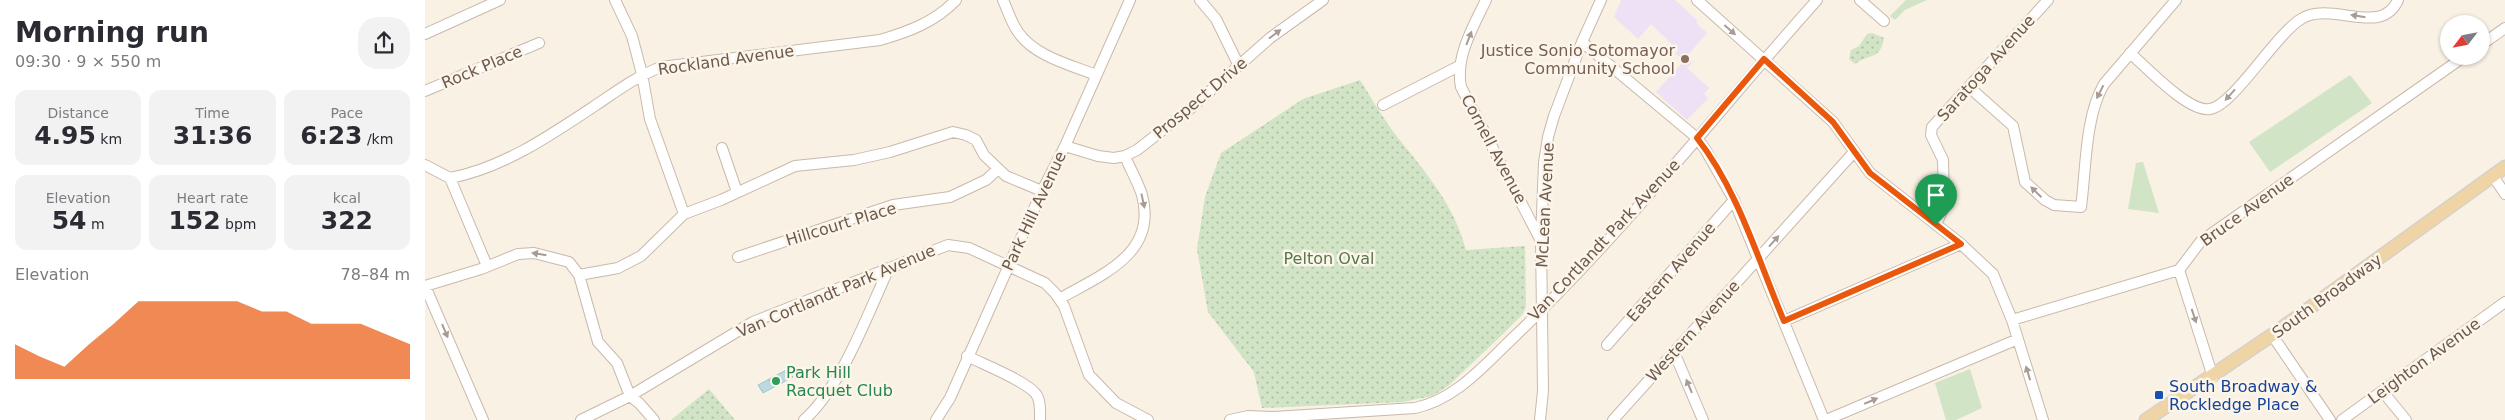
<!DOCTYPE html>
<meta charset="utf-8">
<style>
body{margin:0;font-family:"DejaVu Sans",sans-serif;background:#f2f2f3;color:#2b2b33;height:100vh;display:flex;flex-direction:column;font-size:19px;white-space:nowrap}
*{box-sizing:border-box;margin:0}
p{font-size:16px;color:#7c7c81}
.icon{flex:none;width:28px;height:28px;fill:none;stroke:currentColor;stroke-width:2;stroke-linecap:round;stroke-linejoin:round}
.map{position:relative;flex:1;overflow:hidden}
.side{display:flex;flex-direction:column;background:#fff;width:425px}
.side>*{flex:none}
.needle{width:32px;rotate:238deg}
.buttons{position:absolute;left:2015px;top:15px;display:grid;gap:10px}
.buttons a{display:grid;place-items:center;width:50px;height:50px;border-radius:50%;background:#fff;box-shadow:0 1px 4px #0004;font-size:25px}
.pin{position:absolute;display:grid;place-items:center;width:42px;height:42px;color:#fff;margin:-51px -21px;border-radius:50% 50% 50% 0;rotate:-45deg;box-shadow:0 0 5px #0007}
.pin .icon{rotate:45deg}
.round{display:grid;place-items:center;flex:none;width:52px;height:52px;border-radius:20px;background:#f2f2f3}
.overview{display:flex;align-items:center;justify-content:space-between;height:85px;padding:0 15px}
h1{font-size:28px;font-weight:700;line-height:38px}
.metrics{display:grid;grid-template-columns:repeat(3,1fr);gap:8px;height:85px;padding:5px 15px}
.metrics div{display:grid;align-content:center;border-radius:12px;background:#f2f2f3;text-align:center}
.metrics b{font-size:25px;font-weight:700}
.metrics small{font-size:14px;font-weight:400}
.metrics p{font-size:14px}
.chart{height:140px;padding:10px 15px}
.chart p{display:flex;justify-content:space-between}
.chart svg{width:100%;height:90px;margin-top:5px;fill:#ea580c;opacity:.7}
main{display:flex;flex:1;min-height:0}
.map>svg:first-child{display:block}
.education{fill:#eee1f5}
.green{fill:#d1e4c5}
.park{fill:url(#park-dots)}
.water{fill:url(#water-ripples);stroke:#a3c8d0}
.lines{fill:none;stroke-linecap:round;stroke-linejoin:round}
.minor-casing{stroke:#c8b9ac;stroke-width:12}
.major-casing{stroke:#d6d1cd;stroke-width:15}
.minor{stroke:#fff;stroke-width:10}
.major{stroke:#efd4a5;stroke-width:12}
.oneway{fill:#a89b94}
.route-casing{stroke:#fff;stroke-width:10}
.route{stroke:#ea580c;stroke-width:6}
.education-dot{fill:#8d6e63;stroke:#fcf5ea;stroke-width:2}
.leisure-dot{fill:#2e9e5b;stroke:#fcf5ea;stroke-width:2}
.transit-dot{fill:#1a4fb4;stroke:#fcf5ea;stroke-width:2}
.labels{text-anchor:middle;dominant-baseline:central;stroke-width:5;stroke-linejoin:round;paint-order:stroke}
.education-label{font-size:16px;fill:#785e54;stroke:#fcf5ea;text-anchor:end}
.street-label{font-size:16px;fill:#6e594d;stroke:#fcf5ea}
.park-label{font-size:16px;fill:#57784a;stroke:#fcf5ea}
.leisure-label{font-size:16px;fill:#27864d;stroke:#fcf5ea;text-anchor:start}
.transit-label{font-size:16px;fill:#164399;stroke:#fcf5ea;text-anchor:start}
</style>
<main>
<section class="side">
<div class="overview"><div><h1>Morning run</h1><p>09:30 · 9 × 550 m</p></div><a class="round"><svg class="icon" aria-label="share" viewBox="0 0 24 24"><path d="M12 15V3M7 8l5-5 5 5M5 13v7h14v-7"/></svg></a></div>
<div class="metrics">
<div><p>Distance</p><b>4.95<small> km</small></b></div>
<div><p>Time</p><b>31:36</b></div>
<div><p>Pace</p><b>6:23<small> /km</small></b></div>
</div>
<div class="metrics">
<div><p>Elevation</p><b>54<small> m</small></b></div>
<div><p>Heart rate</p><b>152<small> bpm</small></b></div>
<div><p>kcal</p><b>322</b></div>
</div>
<div class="chart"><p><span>Elevation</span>78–84 m</p>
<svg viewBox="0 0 160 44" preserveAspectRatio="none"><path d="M0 44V27L10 33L20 38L30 27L40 17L50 6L60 6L70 6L80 6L90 6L100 11L110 11L120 17L130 17L140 17L150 22L160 27V44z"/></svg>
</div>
</section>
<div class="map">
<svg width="2080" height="420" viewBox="0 0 2080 420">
<defs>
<pattern id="park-dots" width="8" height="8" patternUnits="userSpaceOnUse" patternTransform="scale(1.25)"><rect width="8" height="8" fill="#d1e4c5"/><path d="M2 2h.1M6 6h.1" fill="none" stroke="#aebca2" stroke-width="1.8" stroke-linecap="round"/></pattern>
<pattern id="water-ripples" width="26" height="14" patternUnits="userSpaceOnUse" patternTransform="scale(1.25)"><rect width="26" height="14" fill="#bcdadf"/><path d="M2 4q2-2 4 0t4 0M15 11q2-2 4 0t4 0" fill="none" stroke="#9db4b7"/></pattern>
</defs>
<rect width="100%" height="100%" fill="#f9f1e4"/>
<path class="education" d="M1196 0H1250L1273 21 1271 23 1282 33 1261 57 1267 63 1262 68 1284 88 1279 94 1283 98 1262 120 1231 92 1259 61 1250 53 1253 50 1226 24 1213 39 1189 17Z"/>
<path class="green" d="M1481 0H1502L1480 10 1470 20 1465 16Z
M1925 75 1947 103 1845 172 1824 142Z
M1718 162 1734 213 1703 209 1711 163Z
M1545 369 1557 408 1531 420H1521L1510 383Z"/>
<path class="park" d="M1447 33 1459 38C1455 61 1444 53 1430 64L1424 59 1426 50 1434 46 1442 34Z
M935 80C947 99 959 120 973 138 1002 174 1029 205 1041 250L1100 246 1101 307 1098 314 1078 334 1023 386 1007 396 978 402 837 408 829 372 783 312 772 249 780 197 796 153 878 99Z
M284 389 310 420H246Z"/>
<path class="water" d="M363 369 368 377 338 393 333 385Z"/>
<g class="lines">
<defs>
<path id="minor" d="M190 0 207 36 217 74 225 119 259 214
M578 0C583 11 586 22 593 32 609 56 646 65 671 75
M775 0 791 19 814 66
M1061 0C1048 27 1030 57 1036 87L1115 239
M1272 0 1408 122 1445 173 1536 244 1568 274 1587 320 1618 420
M1435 0 1459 21
M0 34 75 0
M1157 42 1272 138 1280 149 1309 200 1399 420
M2056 45 2080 28
M1705 53C1721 67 1764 113 1785 109 1808 106 1850 35 1876 19 1907 0 1956 38 1973 0
M1544 87 1588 126 1600 182 1620 200 1629 205 1656 207C1661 170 1660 116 1679 84L1751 0
M0 91 114 43
M958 105 1034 66
M640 146 673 156 689 158 700 156 712 150 766 108 845 38 898 0
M297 148 312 192
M0 165 25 178C78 168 126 135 171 105 192 91 212 76 236 67L455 40C483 32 510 22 531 0
M2068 176 2080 194
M25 178 62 266
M1511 225 1519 206 1518 160 1506 135 1507 127 1623 0
M313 257 468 205 525 197 561 180 572 170
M1754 270 1788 377
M154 275 193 268 216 256 259 214 296 200 370 166 429 160 465 152 528 132 541 135 551 140 559 155 581 176 617 191
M0 286 56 269 93 254 109 253 144 262 154 275 173 342 192 363 205 396 214 403 229 420
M0 286 58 420
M634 299C676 275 733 254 717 195 713 182 705 169 700 156
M1587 320 1754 270 1776 241 2040 56
M1359 321 1536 244
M1847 335 1905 420
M1182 345 1309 200
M1249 352 1278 420
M542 356C558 364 601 381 611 394 616 401 615 412 615 420
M1958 392 1981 420
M156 420 205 396 328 322 523 245 544 248 620 283 630 293 639 306 664 375 691 403 723 420
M379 420C416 388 443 313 464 268
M511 420 525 398 617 191 640 146 705 0
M805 420 823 416 849 417 990 408C1032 399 1060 364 1090 336 1199 232 1292 112 1392 0
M1115 420 1118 391 1116 240 1119 163 1123 137 1129 116 1157 42 1176 0
M1188 420 1429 152
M1401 420 1593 339
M1917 420 2080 302"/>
<path id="major" d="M1721 420 1847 335 2080 167"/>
</defs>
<use href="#minor" class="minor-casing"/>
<use href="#major" class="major-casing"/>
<use href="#minor" class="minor"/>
<use href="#major" class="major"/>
</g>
<defs><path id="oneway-solid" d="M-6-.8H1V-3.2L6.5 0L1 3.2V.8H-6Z" transform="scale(1.25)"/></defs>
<g class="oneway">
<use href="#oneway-solid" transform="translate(1933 16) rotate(-171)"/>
<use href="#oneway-solid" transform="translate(1305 30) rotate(41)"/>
<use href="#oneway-solid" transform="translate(850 34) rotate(-37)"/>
<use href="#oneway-solid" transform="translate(1044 38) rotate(-69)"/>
<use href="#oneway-solid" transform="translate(1675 92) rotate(117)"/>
<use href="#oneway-solid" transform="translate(1805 95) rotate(132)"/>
<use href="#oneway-solid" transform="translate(1611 192) rotate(-136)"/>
<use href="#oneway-solid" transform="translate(718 201) rotate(78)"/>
<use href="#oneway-solid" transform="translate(1349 241) rotate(-48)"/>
<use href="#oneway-solid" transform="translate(114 254) rotate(-171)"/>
<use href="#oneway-solid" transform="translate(1769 316) rotate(72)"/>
<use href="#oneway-solid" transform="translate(20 331) rotate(67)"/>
<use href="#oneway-solid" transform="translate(1603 373) rotate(-107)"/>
<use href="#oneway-solid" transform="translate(1264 386) rotate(-113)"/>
<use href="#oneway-solid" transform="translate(1446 401) rotate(-23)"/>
</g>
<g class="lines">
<defs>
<path id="route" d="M1339 59 1408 122 1445 173 1536 244 1359 321C1333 260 1313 190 1272 138Z"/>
</defs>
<use href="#route" class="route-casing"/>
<use href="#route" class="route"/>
</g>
<circle class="education-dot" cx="1260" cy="59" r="5"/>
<circle class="leisure-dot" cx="351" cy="381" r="5"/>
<rect class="transit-dot" x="1729" y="390" width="10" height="10" rx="2.5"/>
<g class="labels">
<g class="education-label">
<text x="1250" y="50">Justice Sonio Sotomayor<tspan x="1250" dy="18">Community School</tspan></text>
</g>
<g class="street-label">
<text transform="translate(301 60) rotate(-8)">Rockland Avenue</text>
<text transform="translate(57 67) rotate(-23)">Rock Place</text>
<text transform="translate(1561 68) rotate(-48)">Saratoga Avenue</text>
<text transform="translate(775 98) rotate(-40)">Prospect Drive</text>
<text transform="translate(1069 149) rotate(62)">Cornell Avenue</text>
<text transform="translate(1120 205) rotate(-87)">McLean Avenue</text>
<text transform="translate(1822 210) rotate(-36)">Bruce Avenue</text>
<text transform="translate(609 211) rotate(-65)">Park Hill Avenue</text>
<text transform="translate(416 224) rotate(-17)">Hillcourt Place</text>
<text transform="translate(1179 240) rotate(-47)">Van Cortlandt Park Avenue</text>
<text transform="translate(1246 272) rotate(-49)">Eastern Avenue</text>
<text transform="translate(411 291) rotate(-23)">Van Cortlandt Park Avenue</text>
<text transform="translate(1902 296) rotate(-36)">South Broadway</text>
<text transform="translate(1268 331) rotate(-48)">Western Avenue</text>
<text transform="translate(1999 361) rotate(-36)">Leighton Avenue</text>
</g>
<g class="park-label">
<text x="904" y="258">Pelton Oval</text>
</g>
<g class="leisure-label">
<text x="361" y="372">Park Hill<tspan x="361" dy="18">Racquet Club</tspan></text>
</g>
<g class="transit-label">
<text x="1744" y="386">South Broadway &amp;<tspan x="1744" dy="18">Rockledge Place</tspan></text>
</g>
</g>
</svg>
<div class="buttons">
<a><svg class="needle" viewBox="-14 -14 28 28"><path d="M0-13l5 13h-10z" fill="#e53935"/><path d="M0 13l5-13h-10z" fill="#7c7c81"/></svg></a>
</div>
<div class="pin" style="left:1511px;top:225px;background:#1e9e55"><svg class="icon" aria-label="arrive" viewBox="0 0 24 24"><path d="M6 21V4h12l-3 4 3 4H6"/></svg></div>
</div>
</main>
